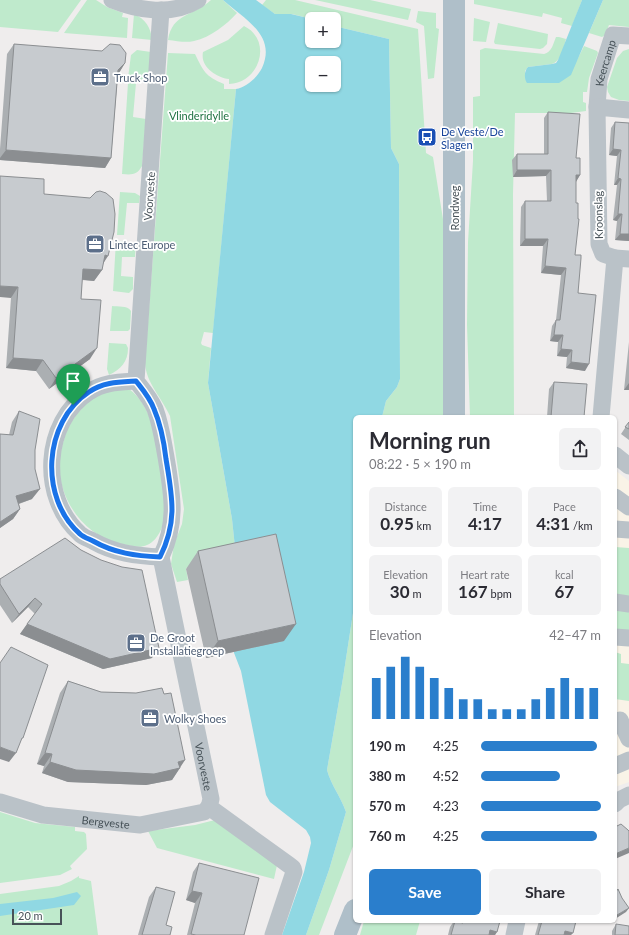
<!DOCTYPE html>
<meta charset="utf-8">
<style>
body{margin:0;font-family:Lato,sans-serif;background:#f2f2f3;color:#2b2b33;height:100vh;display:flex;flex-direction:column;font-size:15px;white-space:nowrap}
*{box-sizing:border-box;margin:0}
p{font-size:13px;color:#7c7c81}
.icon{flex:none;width:22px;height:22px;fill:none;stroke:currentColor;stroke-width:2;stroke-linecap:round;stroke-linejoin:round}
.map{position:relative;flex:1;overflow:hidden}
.panel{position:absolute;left:353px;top:415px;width:264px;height:508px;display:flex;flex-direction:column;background:#fff;border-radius:6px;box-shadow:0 1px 3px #0004}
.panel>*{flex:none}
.buttons{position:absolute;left:305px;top:12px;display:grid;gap:8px}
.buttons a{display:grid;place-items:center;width:36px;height:36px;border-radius:6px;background:#fff;box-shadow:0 1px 3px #0004;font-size:20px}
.scale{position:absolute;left:12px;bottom:10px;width:50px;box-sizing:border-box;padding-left:4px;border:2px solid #475258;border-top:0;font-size:11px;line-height:14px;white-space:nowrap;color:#475258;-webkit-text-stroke:3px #fff;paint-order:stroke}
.pin{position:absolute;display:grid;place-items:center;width:34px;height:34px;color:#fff;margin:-41px -17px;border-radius:50% 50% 50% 0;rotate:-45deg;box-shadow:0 0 4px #0007}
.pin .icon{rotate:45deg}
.round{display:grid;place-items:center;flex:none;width:42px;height:42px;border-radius:6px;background:#f2f2f3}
.headline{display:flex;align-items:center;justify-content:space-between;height:68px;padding:0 16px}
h1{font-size:22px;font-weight:700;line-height:30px}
.figures{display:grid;grid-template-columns:repeat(3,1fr);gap:6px;height:68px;padding:4px 16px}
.figures div{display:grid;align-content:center;border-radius:6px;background:#f2f2f3;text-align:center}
.figures b{font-size:17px;font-weight:700}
.figures small{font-size:11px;font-weight:400}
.figures p{font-size:11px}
.chart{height:112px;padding:8px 16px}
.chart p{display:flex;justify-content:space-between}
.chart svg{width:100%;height:72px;margin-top:4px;stroke:#2a7ecc;stroke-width:6}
.action{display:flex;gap:8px;margin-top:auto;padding:8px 16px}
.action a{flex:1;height:46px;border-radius:6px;background:#2a7ecc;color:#fff;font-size:16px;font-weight:700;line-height:46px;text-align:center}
.action a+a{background:#f2f2f3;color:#2b2b33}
ul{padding:0 16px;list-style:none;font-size:13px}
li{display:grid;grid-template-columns:64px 48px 1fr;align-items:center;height:30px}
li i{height:10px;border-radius:5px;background:#2a7ecc}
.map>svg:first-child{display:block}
.commercial{fill:#f9f3e7}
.green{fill:#bfeacc}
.water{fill:#90d8e3;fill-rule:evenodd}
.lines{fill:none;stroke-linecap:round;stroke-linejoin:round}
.minor{stroke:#bac2c8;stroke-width:17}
.major{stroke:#afbfc9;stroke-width:22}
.wall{fill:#abafb2}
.shaded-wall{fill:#8b8e91}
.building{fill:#c7cbcf;stroke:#8b8e91}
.route-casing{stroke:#fff;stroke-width:8}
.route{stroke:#1a73e8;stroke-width:5}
.labels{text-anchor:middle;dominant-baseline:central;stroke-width:3.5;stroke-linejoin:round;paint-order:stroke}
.street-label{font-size:11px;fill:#475258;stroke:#fff}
.service-label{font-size:11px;fill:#4e5e75;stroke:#fff;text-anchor:start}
.park-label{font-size:11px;fill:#1f7242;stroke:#fff}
.transit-label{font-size:11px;fill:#164399;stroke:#fff;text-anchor:start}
</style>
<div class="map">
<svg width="629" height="935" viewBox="0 0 629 935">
<rect width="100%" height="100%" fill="#efeded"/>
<path class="commercial" d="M615 470 629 481V782L615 787Z"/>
<path class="green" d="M0 0H81L58 32 0 27Z
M87 0H96L107 7 123 13 122 17 128 18 127 38 64 33Z
M211 0H223L237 13C226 25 211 37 194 41 186 43 177 41 168 40 172 13 194 16 211 0Z
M266 0H295L418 29 426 153 433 157 447 244V417H382L386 401 397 387 400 379 399 164 391 148 389 39 334 26V19H312L292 14H275L262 5Z
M315 0H370L411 9 408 20Z
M474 0H582L572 26 561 23 562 18 543 13 542 17 474 4Z
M603 0H629V27L609 25 605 35 602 37 589 33Z
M418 11 436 13V28L439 29 434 78 428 79 424 26 416 22Z
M134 14C145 19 151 27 152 40L132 38Z
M474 18 490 22 486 42 473 41Z
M498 23 548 34 547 44 543 48 540 49 495 44 494 42Z
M244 26C273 40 260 83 229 84V79C216 77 200 67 203 52L228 40Z
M556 37H559L566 39C564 47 561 61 552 64L528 67 525 71 526 81 577 60 584 46 597 51 598 53 589 78 587 92H583V102L586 103V111L571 113H515L513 194 514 417H470L467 325 468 242 473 161V97L480 96V50L485 48 544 54C552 52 553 44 556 37Z
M629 49V101L619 100 611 97 608 92 607 87 617 58 623 51Z
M137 50 151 52 149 80 128 78 131 55Z
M168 53 195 54C204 72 205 76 224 84V89H236L213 333 204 332 201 343 202 345 211 348 208 383 232 519 236 557 186 568 188 580 177 582 171 564 174 544 182 524 184 509 170 416C162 398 146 383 145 363Z
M128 83H136L133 117 146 119 142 166C137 175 132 175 122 174Z
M120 192 135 193 140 196 139 203H127L124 235H117Z
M116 241 136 243 135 257H122L121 276 133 277V289L129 293 113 291Z
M112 306C118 307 127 305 131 311L130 329 128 331H110Z
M109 343 126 344 128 348C128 362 121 369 109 375L107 369Z
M129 389C152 406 155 436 159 462 161 478 164 493 166 509 165 521 160 540 147 545 139 549 129 545 121 544 85 536 60 502 59 466 59 456 62 446 65 436 70 420 88 397 105 392 112 390 121 390 129 389Z
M615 547 629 548V600L615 598Z
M355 600V841L319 935H306L329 870 346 812C341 797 331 785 327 770L343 678Z
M615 607 629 609V634L615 632Z
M615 652 621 654V663L629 664V701L615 699Z
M0 812 35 823 75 827V831L84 832 86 834 87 849 70 866 72 869 60 875 0 883Z
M215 820 277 865 274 879 157 848 148 831 195 825Z
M79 876V878L91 881 98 935H0V894L59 886 71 881Z
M364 921H420L416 935H360Z"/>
<path class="water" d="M223 0H256L275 14H291L312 19V41H334V26L389 39 391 148 399 164 400 379 397 387 386 401 382 417H355V600L343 678 327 770C331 785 341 797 346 812L329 870 306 935H282L304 872 311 843 310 837 306 830 270 802 266 795 241 671 231 645 236 557 232 519 208 383 236 89C246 87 257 78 262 68 277 35 244 19 223 0ZM312 63H334V85H312Z
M582 0H603L571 75 559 83H527C524 79 524 71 528 67L552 64 556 63 558 60Z
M77 892 81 896 74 905 0 916V904L53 898Z"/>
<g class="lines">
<g class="minor">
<path d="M112 0C139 11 172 16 198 0"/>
<path id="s1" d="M161 10 136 381C143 390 150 398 155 409 161 425 163 441 166 457 172 494 178 521 161 557L211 799 209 807 289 865 293 868 294 872 273 935"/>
<path id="s2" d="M597 107 599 79 613 35 629 36"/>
<path d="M615 258 629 259"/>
<path d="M136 381C120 382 103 382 89 392 43 422 39 497 80 534 83 537 89 539 93 541 114 553 136 556 161 557"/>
<path d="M601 417 615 258 603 254 599 244 597 107 629 110"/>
<path d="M615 455 629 466"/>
<path d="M615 497 629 507"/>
<path d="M615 529 629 530"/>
<path d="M615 602 629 604"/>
<path d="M615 637 629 638"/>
<path d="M615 722 620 720 629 739"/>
<path d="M615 766 629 760"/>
<path id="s3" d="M0 802 43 815 140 825 204 812 209 807"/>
<path d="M615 804 619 800 629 795"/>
<path d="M514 935 517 921"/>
</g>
<path class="major" d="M454 0V417
M345 935 355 910"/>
</g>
<path class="wall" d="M14 44 125 63 118 74 111 158 105 168 0 160V149L7 54Z
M548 112 576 158 580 175 576 181 575 255 585 371 566 368 567 357 557 356 558 342 550 341 552 326 556 320 561 275 541 273 543 246H520L521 207 525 201H547L546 176 513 177 512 160 517 154H544V118Z
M615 122 629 123V241L615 240 617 221 613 220 617 185H614L617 156 609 155 611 128Z
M44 194 103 264 102 270 94 281 82 280 81 299 90 359 49 389 36 371 6 368 11 298Z
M629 342V390H624Z
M554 382 584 417H547L549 389Z
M19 411 35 450 32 499 19 504 20 509 13 519 0 528V434L9 435 12 422Z
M629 422V440L621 434Z
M198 551 284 641 206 658 186 569Z
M0 579 152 658 103 669 20 634 35 614 28 607 12 623 0 605Z
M68 681 101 692 136 693 180 768 172 780 146 785 68 782 42 773 44 766 37 764 60 693Z
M199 863 244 935H187L195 903 186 900 193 872Z
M156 887 166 925 170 935H138L149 897Z
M454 921 460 922V921H500L495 935H448L450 927Z
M539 921H576L571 935H535Z
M616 924 629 935H612V931Z"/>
<path class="shaded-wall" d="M125 63 119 73 111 79 118 70Z
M613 149 621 150 617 156 609 155Z
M6 150 111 158 105 168 0 160V158Z
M517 170H551L546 176 513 177Z
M576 175H580L576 182Z
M618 178 621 179 617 185H614Z
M618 214H622L617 221 613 220Z
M620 234H629V241L615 240Z
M525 239H548L543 246H520Z
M105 255 108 256 101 267Z
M545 266 566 268 561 275 541 273Z
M83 269 102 270 94 281 76 279Z
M0 286 18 287 11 298 0 297Z
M554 335H563L558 342 550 341Z
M97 348 90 359 49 389 56 378Z
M561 349 572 350 567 357 557 356Z
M13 358 43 360 36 371 6 368Z
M571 362 589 364 585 371 566 368Z
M629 383V390H624Z
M40 489 32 499 9 507 16 496Z
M20 509 13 519 0 528V522Z
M35 598 28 607 12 623 19 614Z
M27 624 159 648 152 658 103 669 20 634Z
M296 624 284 641 206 658 218 641Z
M0 747 16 753 9 762 0 759Z
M45 753 52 754 44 766 37 764Z
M185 760 172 780 146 785 68 782 42 773 50 762H178Z
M629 848V853L615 859V854Z
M192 891 202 893 195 903 186 900Z
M629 908 626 912 615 919 617 915Z
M490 930 497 932 495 935H487Z
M565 931 573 933 571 935H563Z"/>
<path class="building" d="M14 44 102 51 110 44 120 45 126 53 125 63 118 70 111 158 6 150Z
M548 112 580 114 576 158H580V175H576V203H578V219H579L575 255H581V258L578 293 596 295 589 364 571 362 572 350 561 349 563 335H554L556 320H560L566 268 545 266 548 239H525V201H551V170H517V154H548Z
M615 122 629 123V234H620L622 214H618L621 179 618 178 621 150 613 149Z
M0 176 44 179V194L90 198 96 192 100 191 106 193 113 199 115 214 114 232 108 256 105 255 102 270 83 269 81 299 101 300 97 348 56 378 43 360 13 358 18 287 0 286Z
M554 382 587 384 584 417H551Z
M19 411 40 419 35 450V469L40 489 16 496 20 509 0 522V434L13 435Z
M629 422V429L625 427Z
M276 534 296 624 218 641 198 551Z
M65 538 81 550 101 560 122 567 142 570 159 648 110 659 27 624 42 604 35 598 19 614 0 584V579Z
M11 647 48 665 23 738H22L16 753 0 747V663Z
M68 681 101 692 136 693 162 688 164 694 171 693 185 760 178 762 180 768 154 774 76 770 50 762 52 754 45 753Z
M621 824 628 830 629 831V848L615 854V827Z
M199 863 259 878 244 935H196L191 934 202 893 192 891Z
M156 887 175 892 166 925 172 927 170 935H142Z
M618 889 622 898 629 908 617 915 615 914V893Z
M455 921 463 923V921H500L497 932 490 930 489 935H451Z
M542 921H576L573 933 565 931 564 935H538Z
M616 924 629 926V935H615Z"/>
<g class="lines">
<defs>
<path id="route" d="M136 381C143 390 150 398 154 409 161 425 164 442 166 459 172 496 178 521 160 557 136 556 114 553 93 541 89 539 83 537 80 534 39 498 43 422 89 392 103 382 120 382 136 381Z"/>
</defs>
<use href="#route" class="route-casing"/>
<use href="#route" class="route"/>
</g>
<defs>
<symbol id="office-square" viewBox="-11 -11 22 22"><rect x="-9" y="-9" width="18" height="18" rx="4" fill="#5c6f8a" stroke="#fff"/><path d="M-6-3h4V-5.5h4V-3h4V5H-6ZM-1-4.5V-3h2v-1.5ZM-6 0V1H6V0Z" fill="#fff"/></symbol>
<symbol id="bus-square" viewBox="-11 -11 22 22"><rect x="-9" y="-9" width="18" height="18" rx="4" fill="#1a4fb4" stroke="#fff"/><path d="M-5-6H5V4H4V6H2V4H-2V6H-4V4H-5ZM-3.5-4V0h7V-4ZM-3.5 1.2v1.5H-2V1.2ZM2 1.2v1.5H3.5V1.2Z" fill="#fff"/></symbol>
</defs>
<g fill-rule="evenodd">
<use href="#office-square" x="89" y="66" width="22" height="22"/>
<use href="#bus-square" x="416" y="126" width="22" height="22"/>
<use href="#office-square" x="84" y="233" width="22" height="22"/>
<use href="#office-square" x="125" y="632" width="22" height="22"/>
<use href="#office-square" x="139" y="707" width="22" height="22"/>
</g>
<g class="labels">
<g class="street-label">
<text stroke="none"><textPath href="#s2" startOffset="45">Keercamp</textPath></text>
<text transform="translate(149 196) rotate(-86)">Voorveste</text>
<text transform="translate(454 208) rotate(-90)">Rondweg</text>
<text transform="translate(598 215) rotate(-91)">Kroonslag</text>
<text stroke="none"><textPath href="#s1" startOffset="771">Voorveste</textPath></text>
<text stroke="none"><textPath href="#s3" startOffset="108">Bergveste</textPath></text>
</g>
<g class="service-label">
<text x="114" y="77">Truck Shop</text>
<text x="109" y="244">Lintec Europe</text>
<text x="150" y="637">De Groot<tspan x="150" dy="13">Installatiegroep</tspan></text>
<text x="164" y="718">Wolky Shoes</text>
</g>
<g class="park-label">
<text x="199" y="115">Vlinderidylle</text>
</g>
<g class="transit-label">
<text x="441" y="131">De Veste/De<tspan x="441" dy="13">Slagen</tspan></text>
</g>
</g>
</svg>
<div class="buttons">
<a>+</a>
<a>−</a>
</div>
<div class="scale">20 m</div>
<div class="pin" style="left:73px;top:405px;background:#1e9e55"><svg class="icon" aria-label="arrive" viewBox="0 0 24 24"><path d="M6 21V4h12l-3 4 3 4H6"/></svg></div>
<section class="panel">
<div class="headline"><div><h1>Morning run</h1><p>08:22 · 5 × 190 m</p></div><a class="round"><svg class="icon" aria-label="share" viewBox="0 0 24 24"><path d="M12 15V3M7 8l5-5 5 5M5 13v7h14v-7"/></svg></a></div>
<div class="figures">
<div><p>Distance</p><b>0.95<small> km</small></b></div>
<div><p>Time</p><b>4:17</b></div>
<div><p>Pace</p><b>4:31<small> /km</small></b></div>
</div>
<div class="figures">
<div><p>Elevation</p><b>30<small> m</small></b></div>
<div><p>Heart rate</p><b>167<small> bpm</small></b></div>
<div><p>kcal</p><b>67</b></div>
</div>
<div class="chart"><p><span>Elevation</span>42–47 m</p>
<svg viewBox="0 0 160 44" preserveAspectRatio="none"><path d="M5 44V19M15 44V12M25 44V6M35 44V12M45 44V19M55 44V25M65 44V32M75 44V32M85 44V38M95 44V38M105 44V38M115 44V32M125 44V25M135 44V19M145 44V25M155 44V25"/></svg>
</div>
<ul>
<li><b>190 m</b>4:25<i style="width:97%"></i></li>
<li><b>380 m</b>4:52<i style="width:66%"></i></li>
<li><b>570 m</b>4:23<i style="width:100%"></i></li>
<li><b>760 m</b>4:25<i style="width:97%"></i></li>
</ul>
<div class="action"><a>Save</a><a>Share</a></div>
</section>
</div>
